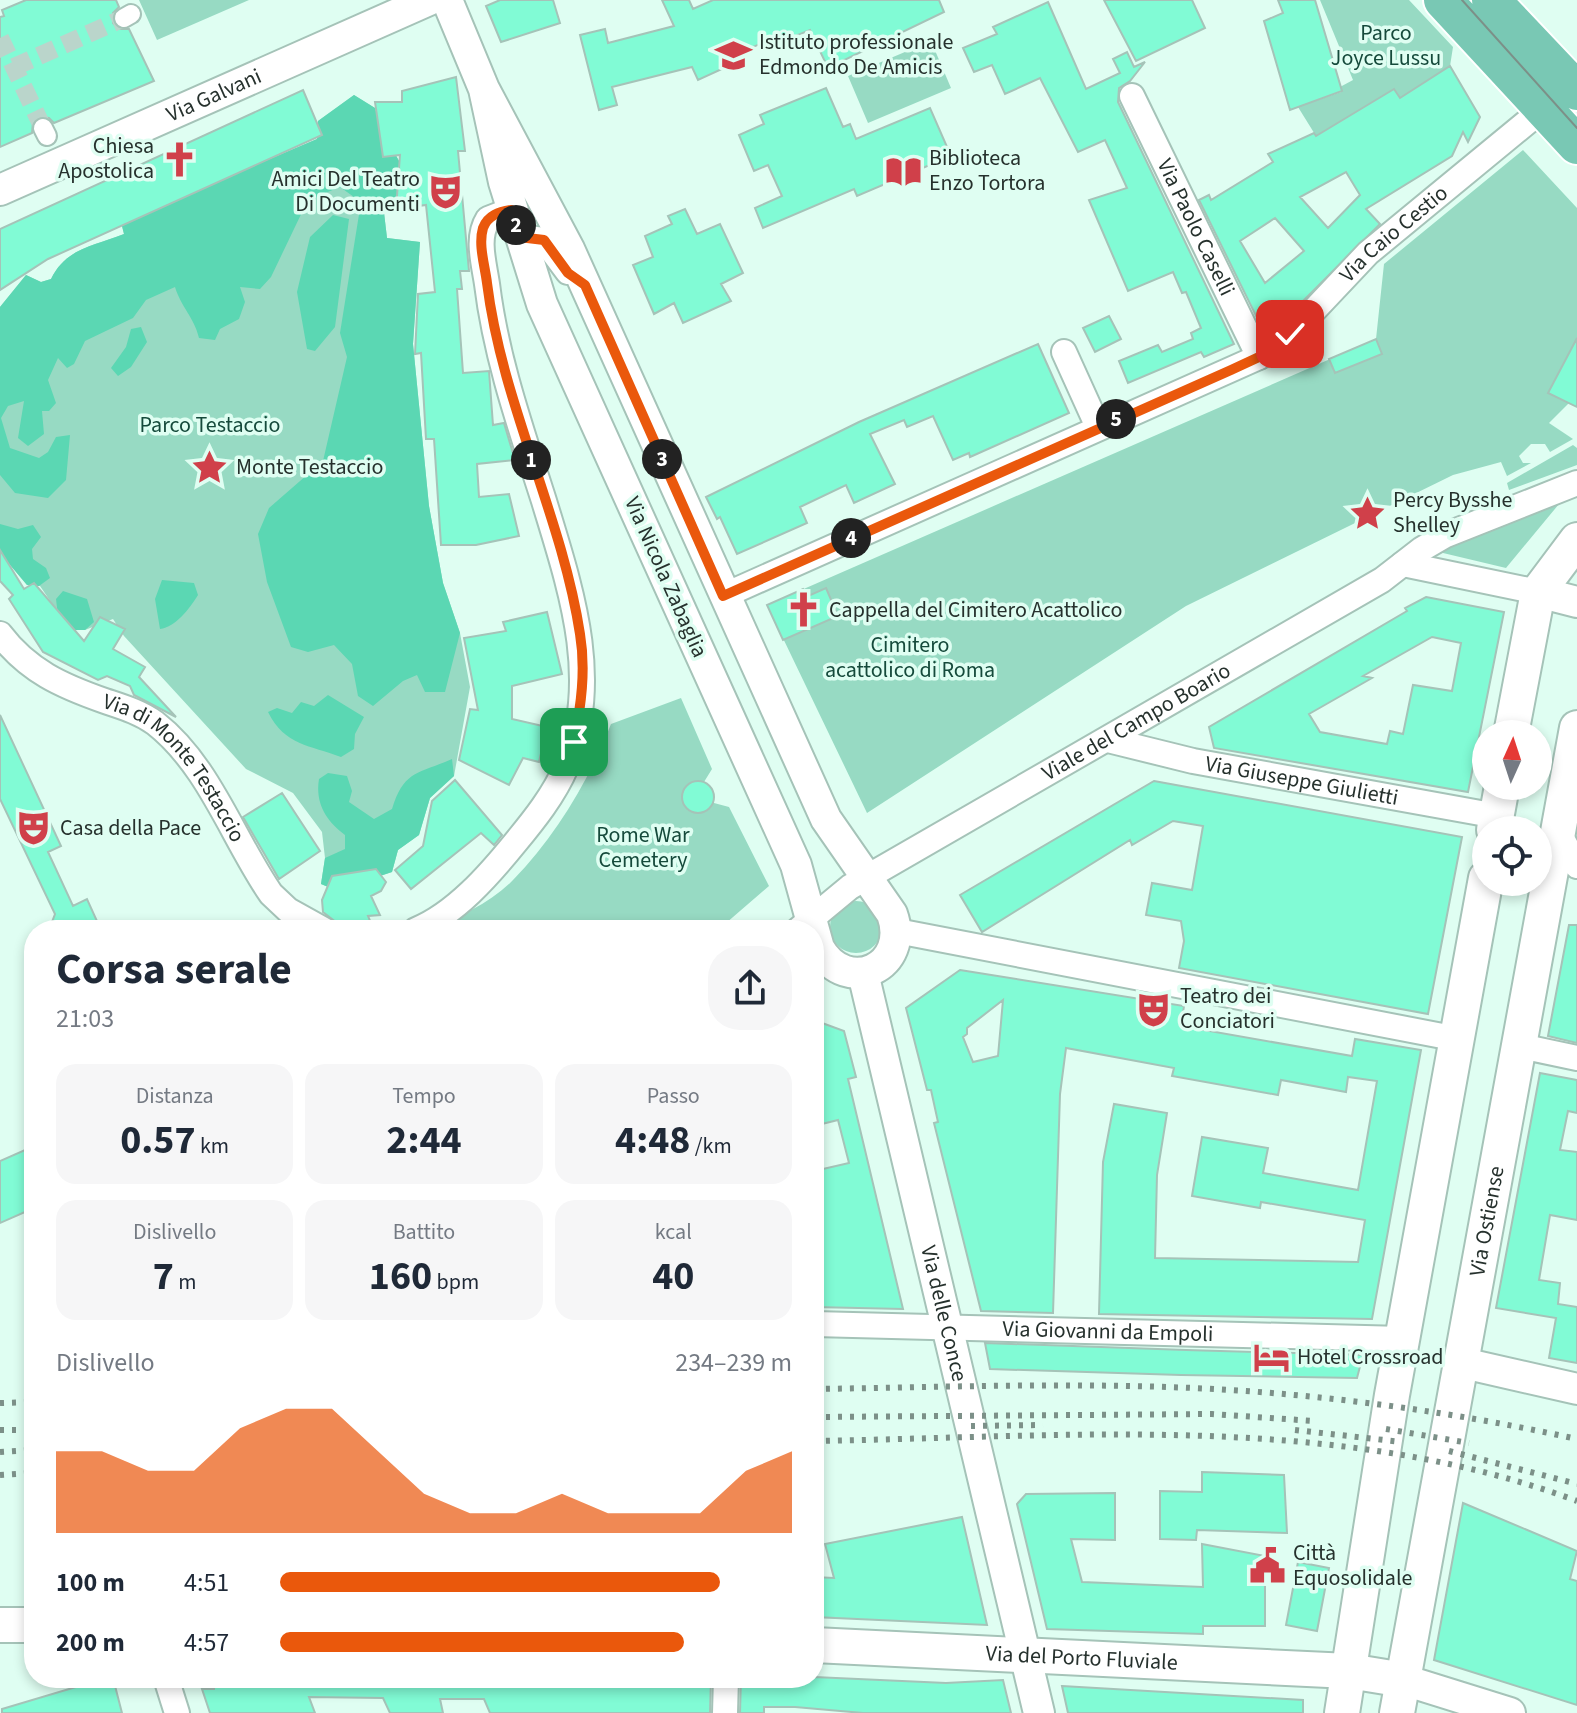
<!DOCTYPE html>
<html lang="it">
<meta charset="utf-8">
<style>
body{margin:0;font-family:"Source Sans 3",sans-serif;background:#f6f6f7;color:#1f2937;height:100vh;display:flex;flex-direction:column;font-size:30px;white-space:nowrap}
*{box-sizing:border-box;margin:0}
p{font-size:26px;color:#747a83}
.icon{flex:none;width:44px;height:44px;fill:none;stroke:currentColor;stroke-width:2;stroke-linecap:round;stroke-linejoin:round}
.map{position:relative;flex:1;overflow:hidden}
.side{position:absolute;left:24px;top:920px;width:800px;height:768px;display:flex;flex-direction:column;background:#fff;border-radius:32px;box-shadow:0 4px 12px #0003}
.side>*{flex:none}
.needle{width:52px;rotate:3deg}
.tools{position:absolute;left:1472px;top:720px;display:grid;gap:16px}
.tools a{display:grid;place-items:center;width:80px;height:80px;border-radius:50%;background:#fff;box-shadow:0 4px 12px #0003;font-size:40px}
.pin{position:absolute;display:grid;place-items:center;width:68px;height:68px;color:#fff;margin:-34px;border-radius:16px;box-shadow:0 4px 12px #0006}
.km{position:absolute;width:40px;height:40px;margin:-20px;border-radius:50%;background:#222;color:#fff;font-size:22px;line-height:40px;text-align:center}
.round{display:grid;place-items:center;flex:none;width:84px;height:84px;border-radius:32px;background:#f6f6f7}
.summary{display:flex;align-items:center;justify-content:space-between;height:136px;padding:0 32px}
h1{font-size:44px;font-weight:700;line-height:60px}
.metrics{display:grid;grid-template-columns:repeat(3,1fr);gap:12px;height:136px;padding:8px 32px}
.metrics div{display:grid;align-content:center;border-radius:20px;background:#f6f6f7;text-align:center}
.metrics b{font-size:40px;font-weight:700}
.metrics small{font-size:22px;font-weight:400}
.metrics p{font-size:22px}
.chart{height:224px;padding:16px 32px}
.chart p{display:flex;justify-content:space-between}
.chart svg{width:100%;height:144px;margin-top:8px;fill:#ea580c;opacity:.7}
ul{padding:0 32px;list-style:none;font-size:26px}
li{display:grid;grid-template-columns:128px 96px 1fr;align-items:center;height:60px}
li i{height:20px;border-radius:10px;background:#ea580c}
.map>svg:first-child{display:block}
.green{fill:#97dac3}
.forest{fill:#5bd7b3}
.building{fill:#81fbd5;stroke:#a5c3b8;stroke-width:2;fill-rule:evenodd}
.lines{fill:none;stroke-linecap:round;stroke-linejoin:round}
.pedestrian-tunnel{stroke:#bad5cb;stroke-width:18;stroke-dasharray:18 9;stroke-linecap:butt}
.pedestrian-casing{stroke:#a5c3b8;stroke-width:22}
.minor-casing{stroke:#a5c3b8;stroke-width:28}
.tertiary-casing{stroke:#a5c3b8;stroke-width:34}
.secondary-casing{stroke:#a5c3b8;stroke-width:38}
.primary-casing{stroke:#fff;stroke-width:42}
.pedestrian{stroke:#fff;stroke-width:18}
.minor{stroke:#fff;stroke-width:24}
.tertiary{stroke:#fff;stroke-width:30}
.secondary{stroke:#fff;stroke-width:34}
.primary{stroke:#79c8b4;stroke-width:38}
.tram{stroke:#7c9088;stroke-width:2}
.rail{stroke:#7c9088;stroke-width:6;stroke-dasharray:4 8;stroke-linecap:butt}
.route-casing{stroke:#fff;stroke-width:16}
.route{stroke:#ea580c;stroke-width:10}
.labels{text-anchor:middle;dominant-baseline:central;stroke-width:7;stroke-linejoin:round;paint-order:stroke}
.park-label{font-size:22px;fill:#154a3b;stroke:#dffef2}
.poi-label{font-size:22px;fill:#26312d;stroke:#dffef2;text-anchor:start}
.street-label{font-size:22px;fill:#26312d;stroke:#dffef2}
</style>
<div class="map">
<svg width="1577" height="1713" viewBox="0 0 1577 1713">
<rect width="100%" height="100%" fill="#dffef2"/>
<path class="green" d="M139 0H249L157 40Z
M1320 0H1409L1453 47 1450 66 1400 98 1394 89 1316 136 1298 107 1341 92 1340 87 1353 80Z
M931 41 951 88 868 123 848 76Z
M354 95 375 108 381 128 399 161 398 199 383 204 387 238 420 242 413 344 429 506 443 583 460 633 470 687 454 776 430 798 419 835 398 850 392 872 380 876 353 872 333 889 321 884 325 858 322 832 293 793 246 769 124 636 113 619 85 630H70L40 586 27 585 0 553V307L26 275 41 282 51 279C66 248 94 246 124 234L121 222 317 139 318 121Z
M1523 150 1577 208V338L1549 392 1569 403 1549 423 1573 439 1550 452 1545 444H1531L1519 456 1523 463H1531L1507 476 1501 462 1453 475 1186 606 867 813 767 605 1376 339 1384 264Z
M1573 445 1577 448V465L1509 490 1507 483Z
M1559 504 1506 568 1443 553V549Z
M681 698 712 769 704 782 712 789 714 803 729 807 769 886 718 930H429C458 917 491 903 513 880 556 836 589 780 611 724Z
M830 927a26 26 0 1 1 52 0a26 26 0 1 1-52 0Z"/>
<path class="forest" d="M354 95 375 108 381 128 399 161 398 199 383 204 387 238 420 242 413 344 429 506 443 583 460 633 445 692H425L417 675 403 681 373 706 358 696 352 664 334 645 308 652 291 647 267 582 258 534 269 508 323 461 347 357 340 333 361 202 340 187 318 196 305 206 271 277 260 289 240 287 245 302 239 319 220 329 215 340 199 338C194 317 181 307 175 287L146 300 133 318 85 341 74 364 67 368 58 358 48 380 56 403 49 411H42L44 434 28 446 18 438 24 401 8 406 1 418 10 448 39 458 48 452 56 437 70 435 66 480 48 498 15 493 0 475V307L26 275 41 282 51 279C66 248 94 246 124 234L121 222 317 139 318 121Z
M333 215 349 219 335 327 315 351 307 349 297 292 310 237Z
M141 327 147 342 131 367 118 376 111 368 126 347 131 329Z
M0 524 18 529 33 525 41 537 32 549 33 559 46 568 50 578 39 586 27 585 0 553Z
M162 580 194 583 198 595C189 609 176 627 160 629L155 599Z
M63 591 87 599 94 622 85 630H70L58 616 56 599Z
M328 695 364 717 355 734 354 749 341 757C310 745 285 746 268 712L277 708 292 713 301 702 314 706Z
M452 759 454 776 430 798 419 835 398 850 392 872 380 876 353 872 333 889 321 884 325 858 345 849V835C326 821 315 803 319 779L328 773 347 776 352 791 349 802 374 819 392 809C404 770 418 774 452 759Z"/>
<path class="building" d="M26 0H116L119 7 113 13V23L119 29H129L154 81 54 123 49 118 38 117 33 122 32 133 0 147V17L4 16 2 10Z
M500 0H553L560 23 501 42 486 6Z
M662 0H689L693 9 713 0H939L944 12 828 68 810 30 783 41 781 35 732 56 735 63 698 80 692 67 612 87 617 105 599 110 580 35 605 29 608 43 674 26Z
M1104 0H1192L1205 28 1136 61Z
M1278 0H1315L1342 91 1290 110 1264 21 1283 13Z
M1048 2 1086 89 1120 73 1113 59 1127 52 1134 67 1145 62 1130 81 1119 88 1118 102 1234 344 1204 357 1201 352 1128 383 1119 361 1158 345 1162 352 1193 339 1191 333 1201 328 1186 292 1182 293 1173 272 1128 291 1089 200 1127 188 1105 140 1078 152 1040 78 1005 94 992 65 974 72 963 48 997 34 993 27Z
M1450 66 1480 117 1468 142 1463 132 1452 156 1366 209 1380 224 1291 313 1261 326 1199 200 1209 195 1211 200 1273 162 1268 154 1314 133 1316 136 1394 89 1400 98ZM1346 172 1360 195 1328 228 1300 197ZM1275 218 1304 251 1265 283 1240 241Z
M456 77 465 151H458L469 271H460L462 289H457L463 373 489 371 493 425 504 423 515 460 477 464 479 497 509 494 519 536 476 545H441L434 439H426L421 353 415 354 418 294 435 292 426 205 396 209 400 155 383 157 375 102H402V91Z
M826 88 843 127 850 124 856 139 930 108 951 156 857 196 854 189 763 228 755 208 782 196 768 165 754 171 739 135 764 124 760 115Z
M303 90 322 135 48 259 0 290V229Z
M685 209 697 234 720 224 743 273 721 284 731 301 683 323 674 303 654 314 633 265 653 257 645 236 672 224 668 216Z
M1109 316 1121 339 1095 352 1083 328Z
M1577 338V407L1548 393Z
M1376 339 1382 354 1335 373 1329 359Z
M1038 344 1069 413 970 457 969 453 953 460 933 416 907 427 904 420 870 434 895 484 854 503 846 485 800 507 807 523 737 554 720 517 717 519 706 497 859 422Z
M0 550 24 589 34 583 84 641 100 617 125 629 113 649 145 667 139 677 176 717 134 695 130 686 107 676 98 680 43 652 9 599 13 595 0 581Z
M826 588 838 616 783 640 767 605 803 589 806 597Z
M1426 597 1504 612 1468 792 1214 748 1209 727 1407 611 1405 608ZM1432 637 1461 643 1452 691 1413 685 1403 734 1390 731 1387 744 1320 732 1309 714 1372 678 1363 676Z
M547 612 562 674 512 686V719L547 727 539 762 523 758 509 785 459 760 470 709 478 710 464 638 506 631 503 622Z
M0 715 61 846 48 852 73 906 87 899 101 930H56L52 922 55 914 0 799Z
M455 780 502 835 494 845 481 833 411 889 395 870 423 846 432 801Z
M682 797a16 16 0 1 1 32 0a16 16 0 1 1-32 0Z
M1154 781 1462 837 1428 1014 1179 968 1184 941 1181 921 1146 915 1152 883 1192 890 1203 826 1173 821 1132 845 1130 840 982 932 960 895Z
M282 793 320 851 279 879 243 817Z
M376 869 386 882 381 891 371 896 380 915 368 916 371 923 353 928 352 922 337 923 323 912 322 900 332 876Z
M1569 925H1577V1043L1548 1036Z
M960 970 1184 1006 1181 1026 1352 1056 1355 1039 1421 1050 1372 1319 1099 1314 1103 1162 1114 1104 1167 1113 1157 1175 1155 1258 1358 1262 1365 1220 1261 1202 1260 1208 1192 1196 1202 1137 1268 1148 1263 1173 1358 1190 1377 1081 1348 1077 1346 1092 1281 1080 1278 1095 1172 1076 1174 1068 1066 1048 1060 1094 1053 1313 981 1311 934 1123 938 1122 931 1090H927L906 1008ZM1003 1000 998 1056 973 1062 963 1037 967 1034V1028Z
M814 1020 844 1031 856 1077 848 1079 903 1309 814 1307V1171L849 1163 838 1120 814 1126Z
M1540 1073 1577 1080V1113L1568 1111 1560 1150 1577 1152V1220L1550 1215 1539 1280 1560 1283 1558 1304 1577 1307V1363L1549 1358 1556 1318 1496 1308Z
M34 1146V1208L0 1223V1161Z
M985 1343 1186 1350 1363 1355 1357 1378 1181 1375 990 1369Z
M1202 1472 1284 1475 1287 1533 1197 1530 1196 1540 1160 1539V1491L1202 1492Z
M1115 1493V1540L1071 1539 1082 1582 1203 1587 1202 1544 1265 1556V1626H1203V1634L1047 1629 1017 1504 1026 1494Z
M1463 1503 1577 1551 1570 1579 1577 1581V1705L1434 1660Z
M962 1517 987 1625 814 1617V1577L834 1578 825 1544Z
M1298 1562 1329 1568 1317 1631 1286 1625Z
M814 1677 946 1683 1003 1680 1011 1713H863L795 1707H764V1713H740L741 1678Z
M106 1678H113L122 1713H2V1709Z
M215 1678H711L710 1713H490L484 1699H440L443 1713H390L383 1698 309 1697 315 1713H210L202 1689H214Z
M1062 1686 1303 1700V1713H1068Z"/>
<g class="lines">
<path class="pedestrian-tunnel" d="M0 38 43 128
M14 67 124 18"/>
<defs>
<path id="pedestrian" d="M124 18 131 14
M43 128 47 136"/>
<g id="minor">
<path id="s1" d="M1132 96 1259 357"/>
<path d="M519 237 544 240 568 272"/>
<path d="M1064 352 1098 427"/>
<path d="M1403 564 1538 592"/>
<path id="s2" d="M723 596 1259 357 1301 324 1368 253 1543 109"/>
<path id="s3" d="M0 634C28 671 62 686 105 701 123 707 140 712 155 723 209 765 233 839 271 894L288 910 324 930"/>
<path id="s4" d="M1108 740 1193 761 1497 816"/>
<path d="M1559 833 1577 866"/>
<path d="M416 930C455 914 489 875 515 843 534 820 554 795 566 767 602 678 570 587 544 501 521 429 496 358 487 284 484 263 476 238 488 219L511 210"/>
<path id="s5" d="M798 930 850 887 1382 580 1422 549 1446 535 1577 483"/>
<path d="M897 931 1458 1039"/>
<path d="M1520 1046 1577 1058"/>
<path id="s6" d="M814 1324 1403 1339"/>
<path d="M166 1678 177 1713"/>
<path d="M725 1713 726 1678"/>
</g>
<g id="tertiary">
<path d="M447 0 484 89 569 249 826 819 892 914C911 967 847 997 819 948L796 865 542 304 504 182 484 89"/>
<path id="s7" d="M0 190 429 0"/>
<path d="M1538 592 1577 602"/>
<path id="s8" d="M863 973 1039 1713"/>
<path d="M1463 1363 1577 1389"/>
<path d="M1404 1680 1510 1713"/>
</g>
<g id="secondary">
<path d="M1511 734 1538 592 1577 540"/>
<path d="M1494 830 1502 786"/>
<path d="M0 1625H34"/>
<path id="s9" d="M814 1645 1349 1671 1404 1680"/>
<path d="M1342 1713 1392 1395 1486 878"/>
<path id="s10" d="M1397 1713 1577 728"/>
</g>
<path id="primary" d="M1443 0 1577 145
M1491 0 1577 91"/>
</defs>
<use href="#pedestrian" class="pedestrian-casing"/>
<use href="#minor" class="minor-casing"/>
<use href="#tertiary" class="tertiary-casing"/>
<use href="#secondary" class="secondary-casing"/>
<use href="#primary" class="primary-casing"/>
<use href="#pedestrian" class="pedestrian"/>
<use href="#minor" class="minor"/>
<use href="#tertiary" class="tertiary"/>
<use href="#secondary" class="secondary"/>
<use href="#primary" class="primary"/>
<path class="tram" d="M1462 0 1577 128"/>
<path class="rail" d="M814 1389C957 1387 1103 1381 1246 1391 1358 1399 1467 1415 1577 1439
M0 1403 34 1402
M814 1417 1212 1414 1314 1421
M971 1426 1043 1425
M1386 1429 1469 1443
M0 1430H34
M1295 1430 1402 1442
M814 1441C1068 1437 1334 1411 1577 1501
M1449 1451 1577 1484
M0 1452 34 1450
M0 1475 34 1473"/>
</g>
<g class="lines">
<defs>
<path id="route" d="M574 742C581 706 586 670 580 634 562 516 502 404 487 283 485 266 478 245 483 228 488 215 499 212 511 210L519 237 544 240 568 273 585 285 723 596 1231 370 1259 357 1290 334"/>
</defs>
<use href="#route" class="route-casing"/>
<use href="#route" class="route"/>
</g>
<defs>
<symbol id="school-bare" viewBox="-9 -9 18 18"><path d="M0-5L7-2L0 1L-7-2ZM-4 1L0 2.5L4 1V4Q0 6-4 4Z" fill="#d0404a" stroke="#dffef2" stroke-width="2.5" paint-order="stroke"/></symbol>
<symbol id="church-bare" viewBox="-9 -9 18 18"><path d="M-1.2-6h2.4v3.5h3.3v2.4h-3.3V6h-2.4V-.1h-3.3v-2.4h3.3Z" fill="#d0404a" stroke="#dffef2" stroke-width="2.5" paint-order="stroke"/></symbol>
<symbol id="library-bare" viewBox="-9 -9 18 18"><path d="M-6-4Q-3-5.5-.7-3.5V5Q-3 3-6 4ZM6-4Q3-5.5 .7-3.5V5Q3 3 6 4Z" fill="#d0404a" stroke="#dffef2" stroke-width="2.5" paint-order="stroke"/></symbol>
<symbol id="theatre-bare" viewBox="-9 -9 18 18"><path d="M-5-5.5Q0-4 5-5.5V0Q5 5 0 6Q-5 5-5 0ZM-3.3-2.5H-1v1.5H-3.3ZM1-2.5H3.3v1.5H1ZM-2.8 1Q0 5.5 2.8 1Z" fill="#d0404a" stroke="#dffef2" stroke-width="2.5" paint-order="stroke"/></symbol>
<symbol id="sight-bare" viewBox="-9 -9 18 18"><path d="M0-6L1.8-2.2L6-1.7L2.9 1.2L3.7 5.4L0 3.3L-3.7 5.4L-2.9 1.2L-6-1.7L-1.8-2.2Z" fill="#d0404a" stroke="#dffef2" stroke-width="2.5" paint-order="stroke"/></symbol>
<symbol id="hotel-bare" viewBox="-9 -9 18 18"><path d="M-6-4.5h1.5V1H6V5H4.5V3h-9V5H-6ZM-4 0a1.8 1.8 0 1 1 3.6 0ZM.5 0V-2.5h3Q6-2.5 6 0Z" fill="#d0404a" stroke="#dffef2" stroke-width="2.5" paint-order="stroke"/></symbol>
<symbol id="civic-bare" viewBox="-9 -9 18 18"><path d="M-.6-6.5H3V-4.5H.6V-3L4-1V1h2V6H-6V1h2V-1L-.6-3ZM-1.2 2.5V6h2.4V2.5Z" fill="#d0404a" stroke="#dffef2" stroke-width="2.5" paint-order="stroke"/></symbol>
</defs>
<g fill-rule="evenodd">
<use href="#school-bare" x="708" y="30" width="51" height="51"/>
<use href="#church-bare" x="154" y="134" width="51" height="51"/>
<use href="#library-bare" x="878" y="146" width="51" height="51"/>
<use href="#theatre-bare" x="420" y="166" width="51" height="51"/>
<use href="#sight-bare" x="184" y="442" width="51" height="51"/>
<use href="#sight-bare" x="1342" y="488" width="51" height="51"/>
<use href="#church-bare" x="778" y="584" width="51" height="51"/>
<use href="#theatre-bare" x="8" y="802" width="51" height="51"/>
<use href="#theatre-bare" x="1128" y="984" width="51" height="51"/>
<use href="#hotel-bare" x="1246" y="1332" width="51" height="51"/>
<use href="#civic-bare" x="1242" y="1540" width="51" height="51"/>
</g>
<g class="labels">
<g class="park-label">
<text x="1386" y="33">Parco<tspan x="1386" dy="25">Joyce Lussu</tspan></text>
<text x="210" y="425">Parco Testaccio</text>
<text x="910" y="645">Cimitero<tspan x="910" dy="25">acattolico di Roma</tspan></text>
<text x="643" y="835">Rome War<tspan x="643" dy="25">Cemetery</tspan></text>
</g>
<g class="poi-label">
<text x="759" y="42">Istituto professionale<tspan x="759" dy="25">Edmondo De Amicis</tspan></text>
<text x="154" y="146" text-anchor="end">Chiesa<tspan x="154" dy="25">Apostolica</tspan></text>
<text x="929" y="158">Biblioteca<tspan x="929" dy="25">Enzo Tortora</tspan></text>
<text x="420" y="179" text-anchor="end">Amici Del Teatro<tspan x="420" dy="25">Di Documenti</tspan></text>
<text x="236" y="467">Monte Testaccio</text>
<text x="1393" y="500">Percy Bysshe<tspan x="1393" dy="25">Shelley</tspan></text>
<text x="829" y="610">Cappella del Cimitero Acattolico</text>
<text x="60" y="828">Casa della Pace</text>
<text x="1180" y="996">Teatro dei<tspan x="1180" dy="25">Conciatori</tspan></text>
<text x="1297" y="1357">Hotel Crossroad</text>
<text x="1293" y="1553">Città<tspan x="1293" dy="25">Equosolidale</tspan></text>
</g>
<g class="street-label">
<text stroke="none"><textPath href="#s7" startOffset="234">Via Galvani</textPath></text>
<text stroke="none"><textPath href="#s1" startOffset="146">Via Paolo Caselli</textPath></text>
<text stroke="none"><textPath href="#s2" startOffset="770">Via Caio Cestio</textPath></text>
<text transform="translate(666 577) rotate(66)">Via Nicola Zabaglia</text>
<text stroke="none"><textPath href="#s5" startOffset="398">Viale del Campo Boario</textPath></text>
<text stroke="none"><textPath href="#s3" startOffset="226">Via di Monte Testaccio</textPath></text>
<text stroke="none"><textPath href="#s4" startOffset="198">Via Giuseppe Giulietti</textPath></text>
<text stroke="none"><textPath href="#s10" startOffset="500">Via Ostiense</textPath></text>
<text stroke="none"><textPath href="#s8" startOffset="350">Via delle Conce</textPath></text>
<text stroke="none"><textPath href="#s6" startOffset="294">Via Giovanni da Empoli</textPath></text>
<text stroke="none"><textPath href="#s9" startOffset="268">Via del Porto Fluviale</textPath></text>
</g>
</g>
</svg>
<div class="tools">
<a><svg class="needle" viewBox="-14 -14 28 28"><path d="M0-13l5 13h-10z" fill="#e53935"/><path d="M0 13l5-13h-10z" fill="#747a83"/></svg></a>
<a><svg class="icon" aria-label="locate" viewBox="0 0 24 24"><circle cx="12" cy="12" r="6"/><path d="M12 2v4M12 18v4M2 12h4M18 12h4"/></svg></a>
</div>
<div class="pin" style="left:574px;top:742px;background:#1e9e55"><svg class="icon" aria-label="arrive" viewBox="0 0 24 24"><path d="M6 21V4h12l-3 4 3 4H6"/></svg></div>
<div class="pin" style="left:1290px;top:334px;background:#d93025"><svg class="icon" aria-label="check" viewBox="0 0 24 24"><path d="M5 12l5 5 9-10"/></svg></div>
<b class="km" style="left:531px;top:460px">1</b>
<b class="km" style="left:516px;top:225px">2</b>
<b class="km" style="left:662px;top:459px">3</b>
<b class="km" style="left:851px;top:538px">4</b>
<b class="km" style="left:1116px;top:419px">5</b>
<section class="side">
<div class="summary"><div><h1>Corsa serale</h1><p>21:03</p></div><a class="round"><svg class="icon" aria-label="share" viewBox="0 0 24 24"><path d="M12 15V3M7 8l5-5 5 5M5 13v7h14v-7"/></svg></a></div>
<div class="metrics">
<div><p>Distanza</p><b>0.57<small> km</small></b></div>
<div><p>Tempo</p><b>2:44</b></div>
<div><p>Passo</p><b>4:48<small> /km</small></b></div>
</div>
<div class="metrics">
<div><p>Dislivello</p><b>7<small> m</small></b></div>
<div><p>Battito</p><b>160<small> bpm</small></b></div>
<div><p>kcal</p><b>40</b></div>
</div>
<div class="chart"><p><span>Dislivello</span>234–239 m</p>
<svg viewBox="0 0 160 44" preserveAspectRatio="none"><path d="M0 44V19L10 19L20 25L30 25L40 12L50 6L60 6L70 19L80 32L90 38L100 38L110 32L120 38L130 38L140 38L150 25L160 19V44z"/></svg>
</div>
<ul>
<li><b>100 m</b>4:51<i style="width:86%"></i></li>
<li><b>200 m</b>4:57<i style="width:79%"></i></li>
</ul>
</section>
</div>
